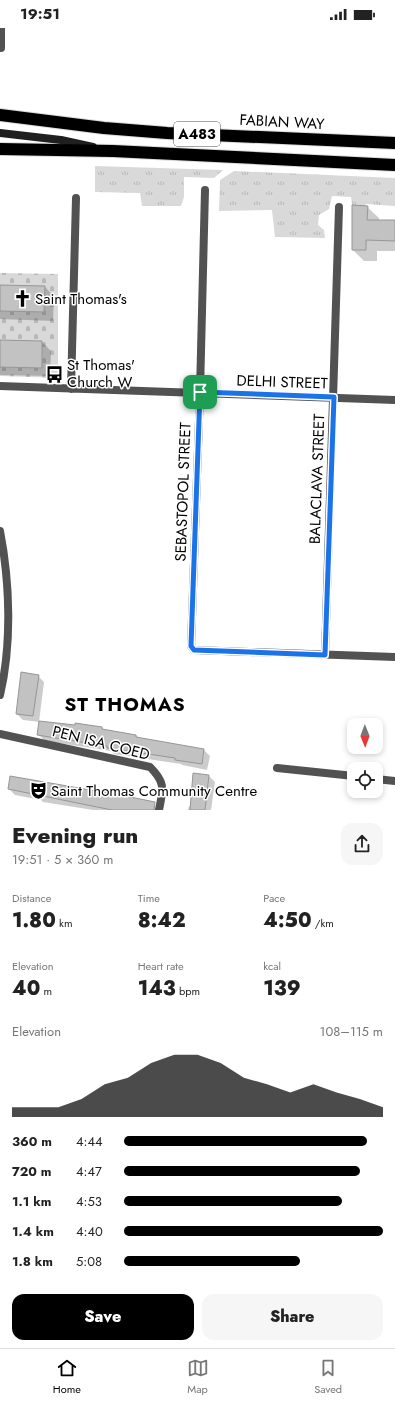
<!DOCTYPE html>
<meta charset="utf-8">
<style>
body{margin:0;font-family:Jost,sans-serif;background:#f6f6f6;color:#222;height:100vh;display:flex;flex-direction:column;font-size:15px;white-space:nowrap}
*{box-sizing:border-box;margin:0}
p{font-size:13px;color:#767676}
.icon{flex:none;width:22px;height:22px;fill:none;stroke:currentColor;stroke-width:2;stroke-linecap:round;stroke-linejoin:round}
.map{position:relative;height:782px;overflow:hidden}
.drawer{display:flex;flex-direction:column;background:#fff;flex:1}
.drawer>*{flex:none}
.needle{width:26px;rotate:179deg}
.controls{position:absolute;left:347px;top:690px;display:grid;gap:8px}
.controls a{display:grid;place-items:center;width:36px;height:36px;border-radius:8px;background:#fff;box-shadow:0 2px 6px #0003;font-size:20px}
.pin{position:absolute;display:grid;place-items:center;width:34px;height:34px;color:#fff;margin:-17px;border-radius:8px;box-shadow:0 2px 6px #0006}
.round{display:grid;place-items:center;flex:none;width:42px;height:42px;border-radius:12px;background:#f6f6f6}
.head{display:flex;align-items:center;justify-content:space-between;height:68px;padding:0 12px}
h1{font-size:22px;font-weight:800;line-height:30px}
.metrics{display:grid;grid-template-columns:repeat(3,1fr);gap:6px;height:68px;padding:4px 12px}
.metrics div{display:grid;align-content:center}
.metrics b{font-size:20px;font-weight:800}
.metrics small{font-size:11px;font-weight:400}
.metrics p{font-size:11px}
.chart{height:112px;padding:8px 12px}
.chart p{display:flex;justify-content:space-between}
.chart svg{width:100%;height:72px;margin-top:4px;fill:#000;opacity:.7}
.button{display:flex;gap:8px;margin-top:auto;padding:8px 12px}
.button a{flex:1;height:46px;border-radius:12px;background:#000;color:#fff;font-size:16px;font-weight:800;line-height:46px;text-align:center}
.button a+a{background:#f6f6f6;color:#222}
ul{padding:0 12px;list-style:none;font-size:13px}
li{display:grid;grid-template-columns:64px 48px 1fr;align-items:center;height:30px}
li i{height:10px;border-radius:5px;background:#000}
.status{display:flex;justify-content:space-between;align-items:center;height:28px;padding:0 20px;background:#fff;direction:ltr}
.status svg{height:11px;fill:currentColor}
.tab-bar{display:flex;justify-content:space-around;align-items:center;height:56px;border-top:1px solid #e0e0e0;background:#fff;font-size:11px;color:#767676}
.tab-bar a{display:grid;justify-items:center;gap:2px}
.tab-bar .active{color:#000}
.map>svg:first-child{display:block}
.grass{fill:url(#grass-tufts)}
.cemetery{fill:url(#cemetery-stones)}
.shadow{fill:#0003}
.building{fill:#c2c2c2;stroke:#969696}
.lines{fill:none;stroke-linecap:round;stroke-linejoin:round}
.highway-casing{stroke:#dbdbdb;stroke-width:14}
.street{stroke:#525252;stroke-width:8}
.secondary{stroke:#1f1f1f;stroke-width:8}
.highway{stroke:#000;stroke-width:12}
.route-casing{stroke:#fff;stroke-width:8}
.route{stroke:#1a73e8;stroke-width:5}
.labels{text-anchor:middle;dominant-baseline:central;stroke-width:3;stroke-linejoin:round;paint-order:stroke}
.shield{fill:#fff;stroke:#4c4c4c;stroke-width:1}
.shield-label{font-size:14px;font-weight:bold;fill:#000}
.street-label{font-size:15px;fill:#000;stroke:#fff}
.poi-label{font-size:15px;fill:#000;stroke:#fff;text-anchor:start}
.district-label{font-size:19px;font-weight:bold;letter-spacing:1px;fill:#000;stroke:#fff}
</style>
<div class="status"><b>19:51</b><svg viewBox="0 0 49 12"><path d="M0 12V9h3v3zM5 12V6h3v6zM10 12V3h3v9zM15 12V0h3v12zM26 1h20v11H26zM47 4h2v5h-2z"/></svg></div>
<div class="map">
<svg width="395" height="782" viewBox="0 0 395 782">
<defs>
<pattern id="grass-tufts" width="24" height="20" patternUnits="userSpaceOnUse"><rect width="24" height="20" fill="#d9d9d9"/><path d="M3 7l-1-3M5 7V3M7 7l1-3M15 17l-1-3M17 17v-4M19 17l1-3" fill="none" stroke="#b8b8b8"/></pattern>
<pattern id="cemetery-stones" width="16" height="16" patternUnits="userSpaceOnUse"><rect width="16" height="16" fill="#d9d9d9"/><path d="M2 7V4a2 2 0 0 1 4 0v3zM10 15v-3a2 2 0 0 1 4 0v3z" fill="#b8b8b8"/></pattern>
</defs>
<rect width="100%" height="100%" fill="#fff"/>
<path class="grass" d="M95 138 223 142 214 150 184 149V169L181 178H142L140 165 95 164Z
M234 143 395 150V178L366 176 365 180 352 177 351 169 332 168 329 181 319 187 318 197 324 202 325 210 275 209 272 182 219 183 220 152Z"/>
<path class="cemetery" d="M0 245 58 246V350L0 348Z"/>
<path class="shadow" d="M367 179 379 190V193H395V223H377V233H364L353 222Z
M0 258 45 259 54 268 53 293 0 291Z
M0 313 42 314 51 323 50 348 0 347Z
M38 648 44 654 39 694 102 700 104 702 136 707 139 710 204 722 210 728 207 742 182 737 181 736 114 726 111 723 45 713 39 707 40 694 23 692 17 686Z
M209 748 215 754 211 782H188L189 778 191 779Z
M9 761 150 774 156 780V782H93L43 774 41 772 15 767Z"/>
<path class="building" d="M352 177 368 178 367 192H395V213L366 212V222H352Z
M0 257 45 258 44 284 0 283Z
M0 312 42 313V340L0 339Z
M21 644 39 647 33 688 16 686Z
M39 693 75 697V695L102 699V701L136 707V709L204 721 202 736 175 732V730L107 720V718L37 707Z
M193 745 209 747 205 782H190Z
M10 748 96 763V762L155 774 154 782H112L8 761Z"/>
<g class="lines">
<defs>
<path id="highway" d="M0 87 104 100 167 105 395 115
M0 121 113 123 395 137"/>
</defs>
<use href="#highway" class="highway-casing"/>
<path class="street" d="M1 20V0
M205 162 200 364 191 618 194 622 395 629
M0 358 395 372
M71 361 76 170
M0 503C10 555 12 616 0 667
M325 627 339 179
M0 706 150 739C166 755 163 761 159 782
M277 740 354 748
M376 751 395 753"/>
<path class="secondary" d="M0 105 61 112 93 119"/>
<use href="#highway" class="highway"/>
</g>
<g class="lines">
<defs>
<path id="route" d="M200 364 334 369 325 627 194 622 191 618Z"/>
</defs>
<use href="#route" class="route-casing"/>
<use href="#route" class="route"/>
</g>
<defs>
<symbol id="church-bare" viewBox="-9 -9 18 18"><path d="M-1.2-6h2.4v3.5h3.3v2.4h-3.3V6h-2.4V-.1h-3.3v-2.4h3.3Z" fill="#000" stroke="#fff" stroke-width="2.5" paint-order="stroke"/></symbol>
<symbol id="bus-bare" viewBox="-9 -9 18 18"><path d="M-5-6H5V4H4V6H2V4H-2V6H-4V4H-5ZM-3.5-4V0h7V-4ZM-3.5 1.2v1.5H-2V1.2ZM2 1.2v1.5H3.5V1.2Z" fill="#000" stroke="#fff" stroke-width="2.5" paint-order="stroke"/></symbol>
<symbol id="theatre-bare" viewBox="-9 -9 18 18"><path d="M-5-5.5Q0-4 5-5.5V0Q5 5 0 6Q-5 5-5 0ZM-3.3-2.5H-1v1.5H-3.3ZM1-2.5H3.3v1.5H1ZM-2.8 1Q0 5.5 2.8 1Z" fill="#000" stroke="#fff" stroke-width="2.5" paint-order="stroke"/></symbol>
</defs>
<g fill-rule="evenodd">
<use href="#church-bare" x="10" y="258" width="25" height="25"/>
<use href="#bus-bare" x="42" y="334" width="25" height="25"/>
<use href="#theatre-bare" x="26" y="750" width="25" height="25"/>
</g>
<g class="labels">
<rect class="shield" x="174" y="94" width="46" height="24" rx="3"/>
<g class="shield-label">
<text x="197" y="106">A483</text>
</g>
<g class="street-label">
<text transform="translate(282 94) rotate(3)">FABIAN WAY</text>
<text transform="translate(282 354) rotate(2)">DELHI STREET</text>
<text transform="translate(317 451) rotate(-88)">BALACLAVA STREET</text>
<text transform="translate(183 464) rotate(-88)">SEBASTOPOL STREET</text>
<text transform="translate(101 715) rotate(14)">PEN ISA COED</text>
</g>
<g class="poi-label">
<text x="35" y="271">Saint Thomas's</text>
<text x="67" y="337">St Thomas'<tspan x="67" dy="17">Church W</tspan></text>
<text x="51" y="763">Saint Thomas Community Centre</text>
</g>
<g class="district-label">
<text x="125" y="676">ST THOMAS</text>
</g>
</g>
</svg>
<div class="controls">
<a><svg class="needle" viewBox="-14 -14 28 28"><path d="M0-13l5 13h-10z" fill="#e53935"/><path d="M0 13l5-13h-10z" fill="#767676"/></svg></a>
<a><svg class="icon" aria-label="locate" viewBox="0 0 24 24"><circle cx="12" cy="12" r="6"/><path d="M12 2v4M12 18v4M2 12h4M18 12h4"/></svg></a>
</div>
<div class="pin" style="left:200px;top:364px;background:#1e9e55"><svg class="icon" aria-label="arrive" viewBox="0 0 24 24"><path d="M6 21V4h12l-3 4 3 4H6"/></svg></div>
</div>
<section class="drawer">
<div class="head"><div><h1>Evening run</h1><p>19:51 · 5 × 360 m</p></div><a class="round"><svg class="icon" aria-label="share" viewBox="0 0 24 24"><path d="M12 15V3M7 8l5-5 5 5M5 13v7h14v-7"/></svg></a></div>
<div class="metrics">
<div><p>Distance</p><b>1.80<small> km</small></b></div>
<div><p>Time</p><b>8:42</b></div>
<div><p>Pace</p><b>4:50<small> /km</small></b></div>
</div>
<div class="metrics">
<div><p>Elevation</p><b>40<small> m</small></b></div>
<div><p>Heart rate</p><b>143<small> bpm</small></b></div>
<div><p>kcal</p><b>139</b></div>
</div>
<div class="chart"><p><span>Elevation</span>108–115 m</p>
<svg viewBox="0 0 160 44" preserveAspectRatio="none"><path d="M0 44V38L10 38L20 38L30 33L40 24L50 20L60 11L70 6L80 6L90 11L100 20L110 24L120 29L130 24L140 29L150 33L160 38V44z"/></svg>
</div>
<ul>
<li><b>360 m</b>4:44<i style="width:94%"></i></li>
<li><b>720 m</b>4:47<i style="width:91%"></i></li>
<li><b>1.1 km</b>4:53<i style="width:84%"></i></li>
<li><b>1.4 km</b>4:40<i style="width:100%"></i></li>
<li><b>1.8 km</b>5:08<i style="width:68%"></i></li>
</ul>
<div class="button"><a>Save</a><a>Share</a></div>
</section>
<nav class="tab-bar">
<a class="active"><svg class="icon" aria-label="home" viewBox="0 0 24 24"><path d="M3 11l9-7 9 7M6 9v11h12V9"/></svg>Home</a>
<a><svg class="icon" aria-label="map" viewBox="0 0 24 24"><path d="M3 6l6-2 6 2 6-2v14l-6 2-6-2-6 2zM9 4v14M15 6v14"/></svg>Map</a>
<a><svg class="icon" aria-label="saved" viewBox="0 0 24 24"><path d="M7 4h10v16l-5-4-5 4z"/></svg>Saved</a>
</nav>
